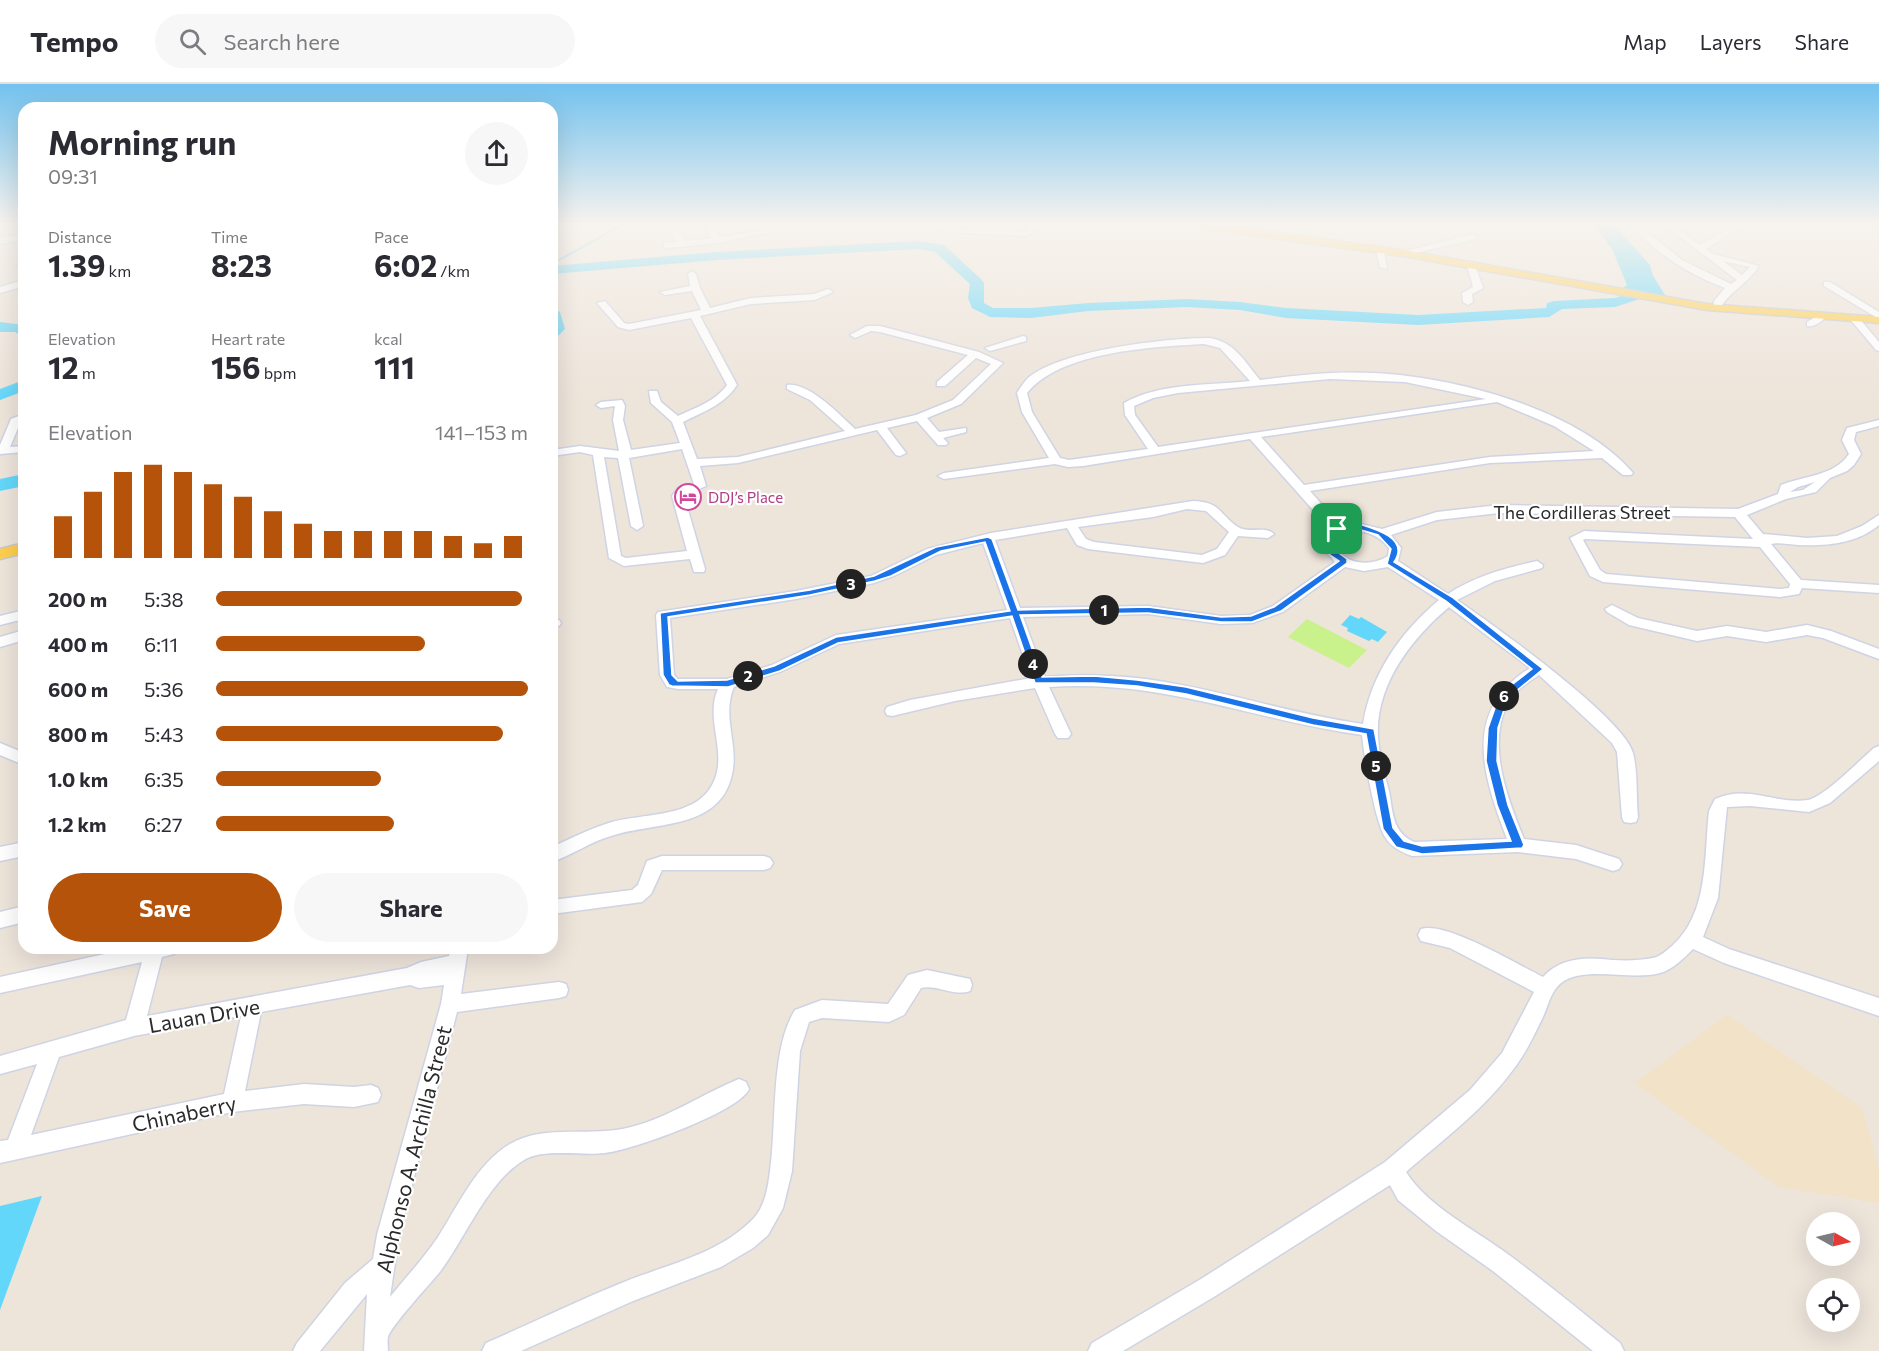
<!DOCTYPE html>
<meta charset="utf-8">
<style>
body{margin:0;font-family:Commissioner,sans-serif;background:#f7f7f7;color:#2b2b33;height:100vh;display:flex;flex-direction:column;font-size:22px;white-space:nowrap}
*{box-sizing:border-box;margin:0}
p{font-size:20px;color:#7c7c81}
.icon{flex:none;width:33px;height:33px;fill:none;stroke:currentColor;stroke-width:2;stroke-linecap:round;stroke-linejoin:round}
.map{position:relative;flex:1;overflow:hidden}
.side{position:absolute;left:18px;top:18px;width:540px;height:852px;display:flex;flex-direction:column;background:#fff;border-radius:18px;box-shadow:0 6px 24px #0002}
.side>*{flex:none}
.needle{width:39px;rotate:98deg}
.buttons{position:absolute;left:1806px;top:1128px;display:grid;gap:12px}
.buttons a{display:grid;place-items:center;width:54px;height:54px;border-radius:50%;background:#fff;box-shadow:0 6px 24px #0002;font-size:30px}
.pin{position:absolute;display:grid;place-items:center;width:51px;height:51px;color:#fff;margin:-26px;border-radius:12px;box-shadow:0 3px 9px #0006}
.km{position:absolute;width:30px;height:30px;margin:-15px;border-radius:50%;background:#222;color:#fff;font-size:16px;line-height:30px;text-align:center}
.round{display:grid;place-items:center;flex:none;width:63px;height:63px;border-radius:32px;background:#f7f7f7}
.headline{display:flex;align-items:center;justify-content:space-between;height:102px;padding:0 30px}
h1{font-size:33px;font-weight:700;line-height:45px}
.stats{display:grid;grid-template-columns:repeat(3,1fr);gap:9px;height:102px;padding:6px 30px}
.stats div{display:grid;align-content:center}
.stats b{font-size:30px;font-weight:700}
.stats small{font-size:16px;font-weight:400}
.stats p{font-size:16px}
.chart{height:168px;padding:12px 30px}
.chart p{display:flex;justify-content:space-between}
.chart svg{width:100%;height:108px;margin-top:6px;stroke:#b45309;stroke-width:6}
.button{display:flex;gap:12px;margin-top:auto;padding:12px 30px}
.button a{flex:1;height:69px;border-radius:36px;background:#b45309;color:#fff;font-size:24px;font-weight:700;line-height:69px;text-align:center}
.button a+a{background:#f7f7f7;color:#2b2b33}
ul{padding:0 30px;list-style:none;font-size:20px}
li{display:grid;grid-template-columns:96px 72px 1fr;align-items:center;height:45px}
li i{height:15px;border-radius:8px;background:#b45309}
header{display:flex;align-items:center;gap:36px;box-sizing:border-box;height:84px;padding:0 30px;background:#fff;border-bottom:2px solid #e1e1e2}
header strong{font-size:28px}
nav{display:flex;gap:33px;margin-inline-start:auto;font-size:21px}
.search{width:420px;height:54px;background:#f7f7f7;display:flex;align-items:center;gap:15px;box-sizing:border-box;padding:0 21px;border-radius:33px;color:#7c7c81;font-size:22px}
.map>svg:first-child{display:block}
.education{fill:#f1e2c8}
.pitch{fill:#caf28c}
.water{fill:#63d7fa}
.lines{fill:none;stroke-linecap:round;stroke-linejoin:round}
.stream{stroke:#63d7fa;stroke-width:2}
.river{fill:#63d7fa;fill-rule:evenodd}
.minor-casing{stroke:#cfd4e4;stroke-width:3}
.major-casing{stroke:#c8c8c8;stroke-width:3}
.minor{fill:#fff;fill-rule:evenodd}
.major{fill:#fece4f;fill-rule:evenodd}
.route{fill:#1a73e8;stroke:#fff;stroke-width:1.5;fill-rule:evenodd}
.labels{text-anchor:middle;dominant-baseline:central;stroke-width:4.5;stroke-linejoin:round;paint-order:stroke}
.far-hotel-label{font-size:15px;fill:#b23c85;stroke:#fff;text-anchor:start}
.street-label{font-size:18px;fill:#2a2a2a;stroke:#fff}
.near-street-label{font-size:21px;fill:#2a2a2a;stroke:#fff}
</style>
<header>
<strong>Tempo</strong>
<div class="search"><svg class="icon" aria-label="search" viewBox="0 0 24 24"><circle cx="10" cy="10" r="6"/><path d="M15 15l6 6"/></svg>Search here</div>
<nav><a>Map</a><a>Layers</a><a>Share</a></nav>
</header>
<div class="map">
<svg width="1879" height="1267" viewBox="0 0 1879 1267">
<rect width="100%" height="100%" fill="#ede4da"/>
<path class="education" d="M1727 931 1862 1024 1879 1085V1119L1779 1103 1635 999Z"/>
<path class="pitch" d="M1307 535 1367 566 1349 584 1288 553Z"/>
<path class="water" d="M1595 141H1613L1645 179 1665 211 1649 217 1614 210 1627 201 1613 167Z
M1350 531 1359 535 1361 533 1387 548 1378 558 1372 555 1369 557 1347 547 1348 544 1341 541Z
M42 1112 0 1226V1122Z"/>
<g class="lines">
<path class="stream" d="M552 180 622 141"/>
<path class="river" d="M1600 141H1614L1650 181 1657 207 1655 210 1615 223 1562 225 1549 233 1418 241 1286 234 1240 226 1187 223 1088 227 1031 234 990 233 972 224 968 214 970 200 935 168 917 165 717 176 552 190V182L717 168 917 157 944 161 982 196 984 199V219L993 224H1031L1088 219 1187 215 1240 218 1286 224 1418 231 1546 224 1547 219 1554 217 1615 214 1642 205 1636 182Z
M552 223 560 228 565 245 557 253 552 255Z
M0 238 24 241V253L15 248H0Z
M24 296V307L0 316V305Z
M24 390V402L0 407V395Z"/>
<defs>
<path id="minor" d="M668 141H676L684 157 712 154 704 141H712L719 153 772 145 776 147 717 159 667 164 664 163V159L676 158Z
M1029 141H1037V145L1027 152 945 148 941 146 945 144 1025 147Z
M1630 141H1638L1682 176 1731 200 1737 196 1664 141H1673L1700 161 1735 141H1744L1706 165 1713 170 1759 182C1748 200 1729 207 1719 226H1713L1714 217 1725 204C1690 191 1655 169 1630 141ZM1723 177 1750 183 1742 191Z
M24 150V156L0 160V154Z
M1473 150 1477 153 1476 155 1402 172 1398 169Z
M1380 163 1384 166 1387 185 1380 183 1376 166Z
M24 177V183L17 181Z
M1471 178 1475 181 1483 204 1472 210 1473 218 1468 221 1463 218 1462 209 1473 203 1467 181Z
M692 187 696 190 700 204 710 224 751 214 814 210 828 205 833 208 815 216 751 220 700 232 737 301C724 321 703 328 683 338L697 375 738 373 845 347 810 316 787 305V301C809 298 840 331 855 345L916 331 953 316 991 280 976 274 945 302H937V298L968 271 880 248 871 247 855 254 850 251 867 242H880L979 268 1003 279 961 320 927 334 939 348 966 344V348L943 354 948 359 946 361H938L917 337 887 344 906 369 900 372 896 371 877 346 738 379 700 382 706 402 684 412 705 485 704 488H694L690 475 624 482 609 474 593 371 580 368 552 372V366L580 362 619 367 613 336 615 322 601 324 596 321 601 318 622 316 625 322 623 336 631 366 680 359 672 338 651 319 649 307H657L661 318 678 332C695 324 716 317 727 301L691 234 629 246 618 243 597 219 605 217 624 239 629 240 701 226 692 207 665 211 660 208 690 202 688 190ZM682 365 694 400 678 404 672 412 687 467 626 474 621 472 604 373 618 374 631 442 637 446 643 442 629 374Z
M24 196V202L0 209V203Z
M1824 198H1830L1879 228V235L1824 202Z
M1822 229 1827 232C1822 237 1814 244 1807 242V238Z
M1855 232 1858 233 1879 258V267L1876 266 1850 235Z
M1023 252 1026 253V257L990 267 985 264Z
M1209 254C1234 257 1245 278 1260 296 1298 291 1335 287 1374 289 1455 293 1578 325 1633 389L1631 391H1623L1602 374 1490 379 1310 407 1340 441 1357 439 1382 445 1437 428 1499 421 1738 425 1778 410 1781 401C1803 392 1835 392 1849 370L1842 356 1847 344 1879 336V342L1856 348 1854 356 1861 370 1854 381 1847 387 1830 394 1816 408 1786 415 1747 431 1763 450 1807 454 1837 452 1862 442 1879 431V441C1856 460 1827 462 1798 461 1789 460 1777 458 1771 460L1801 496 1879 501V509L1802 504 1799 510 1780 513 1603 498 1590 492 1570 454 1584 447 1753 455 1735 433 1499 429 1437 436 1391 451 1401 464 1398 477 1448 510C1475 492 1506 484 1537 477L1543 481 1542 484 1495 497 1457 516C1492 540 1624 634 1633 669 1638 689 1636 713 1638 733L1636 738 1630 739 1624 738 1622 733 1617 668 1612 659 1539 591C1529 598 1516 605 1510 615 1485 658 1507 713 1524 755L1576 761 1619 775 1622 780 1619 785 1613 787 1576 775 1518 768 1412 772C1401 768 1391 763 1385 753 1375 737 1364 672 1362 651 1253 636 1163 595 1049 603L1071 650 1068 654H1058L1055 650 1035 604 955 617 892 632 887 631 885 627 887 623 910 616 1031 594 1010 534 839 560 782 587 734 603C722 630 737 658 733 685 724 747 656 737 611 752 590 758 572 771 552 778V763C572 754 591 744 612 738 649 728 706 735 717 688 723 661 706 631 718 605H678L667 603 660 591 656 531 658 528 796 507 871 492 927 465 991 449 1193 417C1222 418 1219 431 1238 443 1248 450 1265 441 1274 450L1268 454 1238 452 1225 471 1203 479 1088 465 1077 461 1067 444 995 456 1020 524 1148 522 1221 532 1250 531 1273 522 1335 478 1322 463 1321 453 1330 445 1250 355 1083 382 1068 383 1055 380 944 395 938 392 944 389 1049 374 1022 328 1017 309C1020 304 1024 298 1028 294 1061 266 1166 254 1209 254ZM1204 260 1220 264 1250 297C1208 302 1162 298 1124 319L1125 331 1148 365 1069 376 1060 374 1032 328 1027 309C1061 267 1153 263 1204 260ZM1330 295 1405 298 1486 315 1158 363 1135 331 1134 322 1153 314 1178 309ZM1497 318 1554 342 1594 367 1490 373 1304 401 1261 353ZM1815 398 1803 406 1790 408 1798 403ZM1187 425 1206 427 1229 448 1217 465 1202 471 1094 458 1086 455 1078 443 1153 433ZM1351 446C1366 447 1379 451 1389 464L1388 472C1368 485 1337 479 1333 454L1341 448ZM1585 455 1760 463 1790 500 1789 504 1780 505 1606 490 1600 486 1583 456ZM983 459 1007 526 836 551 772 581 727 595H678L674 591 670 534 796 515 874 499 896 491 936 471ZM1345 483 1364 487 1388 483 1439 516C1401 548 1371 590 1363 640 1290 630 1220 605 1146 595 1112 591 1079 590 1045 593L1023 533 1148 530 1221 540 1252 539 1283 528ZM1449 523 1530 584C1461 627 1483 692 1507 755L1414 758C1392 748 1393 728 1389 707 1384 689 1379 671 1378 653 1375 601 1412 554 1449 523Z
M24 330V336L21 337 10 363 24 362V368L0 370V361L11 335Z
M1612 521 1638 534 1697 547 1727 542 1766 548 1807 541 1831 547 1879 565V575L1823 554 1807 551 1766 558 1727 552 1697 557 1629 541 1607 528 1605 525Z
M24 526V535L0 541V532Z
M552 535 559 536 561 539 559 542 552 543Z
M24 546V556L0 563V553Z
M0 659 24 669V681L0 671Z
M1879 662V677L1830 719 1809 728 1750 722 1727 723 1718 814 1703 853 1729 865 1879 914V932L1724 879 1693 865C1684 874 1672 886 1660 889 1631 897 1584 881 1561 899 1550 908 1548 923 1542 935 1534 951 1526 969 1515 983 1486 1024 1444 1055 1406 1088 1427 1122 1477 1147 1509 1171 1547 1199 1583 1229 1620 1259L1624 1267H1593L1493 1187 1436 1147 1398 1116 1390 1101 1217 1211 1123 1267H1088L1092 1259 1201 1195 1385 1078 1470 1006 1502 969 1534 908 1450 864 1421 857 1418 851 1421 845C1446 837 1518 881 1543 893 1558 876 1580 873 1602 875 1617 877 1638 877 1653 874 1660 873 1667 866 1672 862 1709 829 1704 772 1709 727L1715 715C1748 700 1776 721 1808 716 1824 713 1860 676 1874 664Z
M24 758V772L0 777V763Z
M662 772H764L770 774 773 779 770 784 764 786H662L651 810 642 818 552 830V816L632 806 638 801 647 777Z
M24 822V838L0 844V828Z
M132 864H177L174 870 162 873 147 932 407 884 421 878 449 872 450 864H468L461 910 559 898 566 900 568 906 566 912 559 914 457 928 399 1151 390 1213C406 1193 424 1174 438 1153 458 1122 477 1079 510 1060 546 1039 592 1054 631 1043 670 1033 702 1010 739 995L746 998 749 1005C739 1028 632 1066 605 1069 583 1072 543 1064 524 1076 487 1098 465 1155 439 1189 429 1201 391 1242 388 1253 387 1257 388 1263 388 1267H364L367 1210 320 1267H293L297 1259 345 1199 373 1175 377 1151 441 920 444 901 419 904 410 901 261 928 245 1007 304 1000 354 1003 371 1001 378 1004 381 1011 378 1018 354 1023 304 1020 232 1028 0 1079V1057L8 1056 37 980 0 990V972L126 936 142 878 0 909V893ZM241 932 224 1010 31 1051 59 973 134 952Z
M927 886 970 895 972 901 970 907C954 913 937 900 921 904L904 931 889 938 822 934 809 938 800 967 792 1087 783 1124 768 1151 753 1164 721 1183 633 1217 521 1267H482L486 1259C532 1239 577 1217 624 1198 668 1180 720 1170 754 1134 765 1122 768 1103 770 1087 777 1039 770 966 795 926L822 916 888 920 908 891Z"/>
<path id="major" d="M1195 141H1219L1402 166 1707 220 1879 233V239L1707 226 1402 172 1200 144Z
M24 459V469L0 475V465Z"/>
</defs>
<use href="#minor" class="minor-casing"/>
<use href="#major" class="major-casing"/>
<use href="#minor" class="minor"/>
<use href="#major" class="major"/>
</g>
<linearGradient id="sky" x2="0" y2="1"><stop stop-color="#73c2ef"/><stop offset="0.44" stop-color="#f7f3ee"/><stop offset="1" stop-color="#f7f3ee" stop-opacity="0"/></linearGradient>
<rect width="1879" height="318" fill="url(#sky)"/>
<path class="route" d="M1359 440C1376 445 1410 455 1394 478L1452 513 1543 585 1508 614 1498 644 1497 677 1508 721 1524 761 1522 764 1422 770 1396 763 1383 745 1366 650 1313 641 1186 610 1137 602 1094 599H1035L1012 532 838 559 780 587 728 603 672 602 669 601 663 591 660 529 810 506 874 492 936 463 988 453 992 455 1018 526 1148 523 1221 533 1251 532 1274 523 1339 477 1326 468 1322 459C1330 439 1339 442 1359 440ZM1358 445 1378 451 1391 465 1387 480 1446 517 1532 585 1500 610 1488 644 1486 677 1497 721 1511 757 1422 762 1404 757 1393 744 1374 645 1313 634 1186 603 1137 596 1094 592 1042 593 1020 531 1148 529 1221 538H1252L1281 527 1347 479V475L1333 465 1330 459 1334 450ZM985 458 1010 527 836 553 774 582 727 596 678 597 672 591 668 533 810 511 875 497 891 492 941 467Z"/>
<defs>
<symbol id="hotel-ring" viewBox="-11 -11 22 22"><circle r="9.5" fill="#fff" stroke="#d1479c" stroke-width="1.5"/><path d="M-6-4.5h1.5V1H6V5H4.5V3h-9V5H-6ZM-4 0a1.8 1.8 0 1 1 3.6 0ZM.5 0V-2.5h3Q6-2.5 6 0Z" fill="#d1479c"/></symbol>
</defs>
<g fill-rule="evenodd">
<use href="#hotel-ring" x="673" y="398" width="30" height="30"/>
</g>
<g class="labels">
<g class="far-hotel-label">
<text x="708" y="413">DDJ’s Place</text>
</g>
<g class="street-label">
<text x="1582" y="428">The Cordilleras Street</text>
</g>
<g class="near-street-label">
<text transform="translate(204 931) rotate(-10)">Lauan Drive</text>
<text transform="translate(184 1029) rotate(-12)">Chinaberry</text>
<text transform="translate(413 1065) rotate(-76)">Alphonso A. Archilla Street</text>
</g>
</g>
</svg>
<div class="buttons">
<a><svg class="needle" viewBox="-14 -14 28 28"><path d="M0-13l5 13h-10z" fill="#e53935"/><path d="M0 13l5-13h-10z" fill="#7c7c81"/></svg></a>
<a><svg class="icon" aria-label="locate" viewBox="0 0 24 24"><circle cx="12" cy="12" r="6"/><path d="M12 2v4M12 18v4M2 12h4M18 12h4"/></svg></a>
</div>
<div class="pin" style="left:1337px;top:445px;background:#1e9e55"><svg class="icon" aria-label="arrive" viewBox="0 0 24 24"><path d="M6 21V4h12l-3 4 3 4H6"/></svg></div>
<b class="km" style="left:1104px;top:526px">1</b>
<b class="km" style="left:748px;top:592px">2</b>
<b class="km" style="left:851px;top:500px">3</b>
<b class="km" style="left:1033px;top:580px">4</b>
<b class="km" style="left:1376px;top:682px">5</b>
<b class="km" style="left:1504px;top:612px">6</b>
<section class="side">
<div class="headline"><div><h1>Morning run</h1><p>09:31</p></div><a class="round"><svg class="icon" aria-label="share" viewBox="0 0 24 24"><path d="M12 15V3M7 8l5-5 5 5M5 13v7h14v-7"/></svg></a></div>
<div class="stats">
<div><p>Distance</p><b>1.39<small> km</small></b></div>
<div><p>Time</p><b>8:23</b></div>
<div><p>Pace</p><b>6:02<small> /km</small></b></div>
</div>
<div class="stats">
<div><p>Elevation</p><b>12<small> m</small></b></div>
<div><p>Heart rate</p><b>156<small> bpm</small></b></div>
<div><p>kcal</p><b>111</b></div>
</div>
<div class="chart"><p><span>Elevation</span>141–153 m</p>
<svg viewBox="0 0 160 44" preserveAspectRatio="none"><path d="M5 44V27M15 44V17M25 44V9M35 44V6M45 44V9M55 44V14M65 44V19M75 44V25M85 44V30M95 44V33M105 44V33M115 44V33M125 44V33M135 44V35M145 44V38M155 44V35"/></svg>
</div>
<ul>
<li><b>200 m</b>5:38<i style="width:98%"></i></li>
<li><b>400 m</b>6:11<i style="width:67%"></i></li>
<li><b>600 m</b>5:36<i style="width:100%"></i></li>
<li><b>800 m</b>5:43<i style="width:92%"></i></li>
<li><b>1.0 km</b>6:35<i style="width:53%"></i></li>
<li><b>1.2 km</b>6:27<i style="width:57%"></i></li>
</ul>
<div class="button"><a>Save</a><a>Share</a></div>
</section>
</div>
